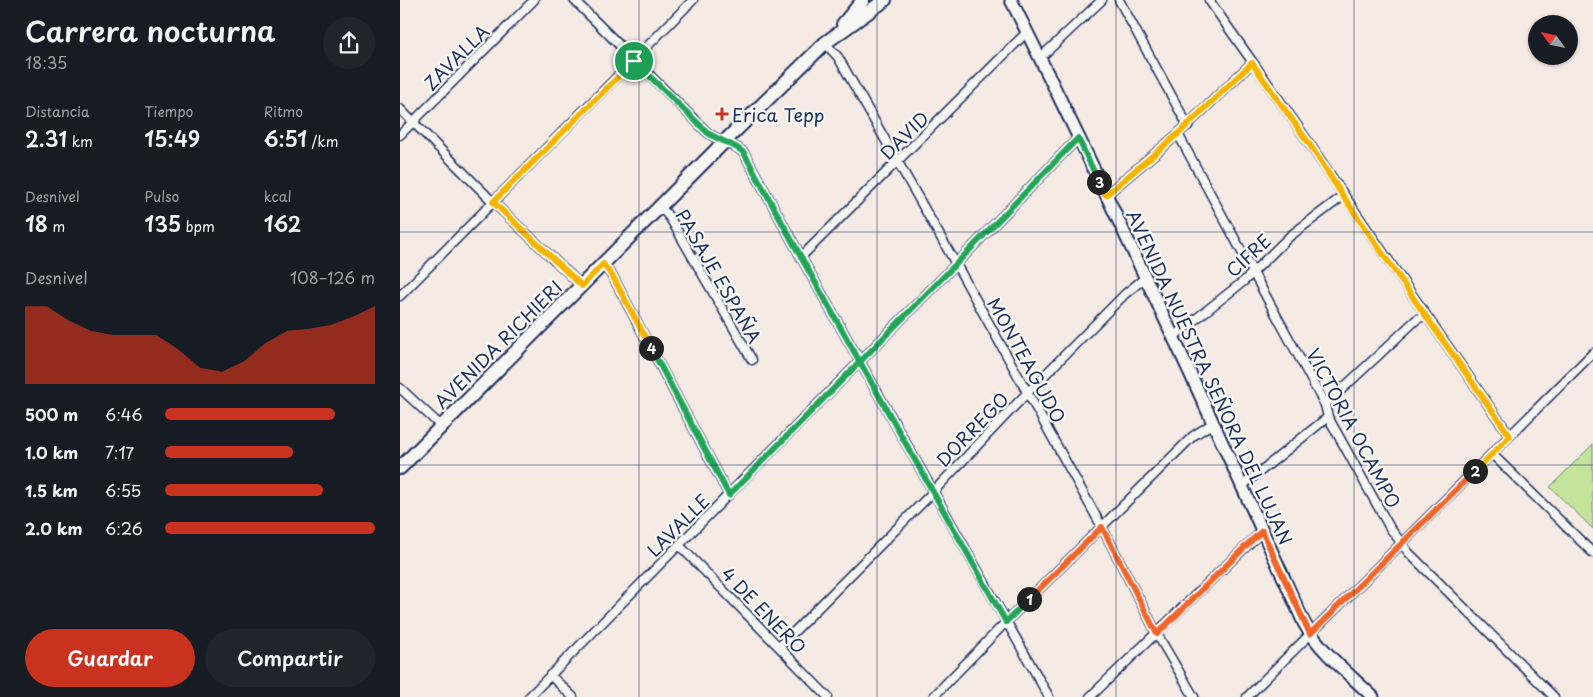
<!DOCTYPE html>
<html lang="es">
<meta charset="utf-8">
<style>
body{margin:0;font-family:"Playpen Sans",sans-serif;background:#20242c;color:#f1f3f6;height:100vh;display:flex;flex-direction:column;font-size:19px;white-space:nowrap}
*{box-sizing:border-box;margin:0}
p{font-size:16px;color:#9ea1a6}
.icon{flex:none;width:28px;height:28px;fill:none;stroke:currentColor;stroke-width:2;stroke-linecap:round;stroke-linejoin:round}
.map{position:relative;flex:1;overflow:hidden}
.drawer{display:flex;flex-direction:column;background:#171b24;width:400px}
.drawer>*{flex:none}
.needle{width:32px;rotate:303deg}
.fabs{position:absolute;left:1128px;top:15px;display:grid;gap:10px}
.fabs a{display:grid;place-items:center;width:50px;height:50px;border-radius:50%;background:#171b24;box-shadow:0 1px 4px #0004;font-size:25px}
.pin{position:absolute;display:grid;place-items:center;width:42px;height:42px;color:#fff;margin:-21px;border:2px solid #fff;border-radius:50%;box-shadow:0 1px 5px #0007}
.km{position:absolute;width:25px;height:25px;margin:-12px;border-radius:50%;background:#222;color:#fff;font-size:14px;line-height:25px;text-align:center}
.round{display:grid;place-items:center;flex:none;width:52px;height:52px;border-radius:26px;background:#20242c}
.head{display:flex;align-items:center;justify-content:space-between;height:85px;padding:0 25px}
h1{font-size:28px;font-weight:600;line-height:38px}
.stats{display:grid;grid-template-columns:repeat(3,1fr);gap:8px;height:85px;padding:5px 25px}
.stats div{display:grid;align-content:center}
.stats b{font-size:21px;font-weight:600}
.stats small{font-size:14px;font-weight:400}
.stats p{font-size:14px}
.chart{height:140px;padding:10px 25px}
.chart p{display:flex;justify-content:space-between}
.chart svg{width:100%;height:90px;margin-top:5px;fill:#c8321e;opacity:.7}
.button{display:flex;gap:10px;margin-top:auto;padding:10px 25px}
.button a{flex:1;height:58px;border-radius:30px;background:#c8321e;color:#fff;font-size:20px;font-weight:600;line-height:58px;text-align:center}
.button a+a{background:#20242c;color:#f1f3f6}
ul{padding:0 25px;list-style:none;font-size:16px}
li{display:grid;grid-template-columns:80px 60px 1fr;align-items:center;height:38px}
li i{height:12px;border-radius:6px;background:#c8321e}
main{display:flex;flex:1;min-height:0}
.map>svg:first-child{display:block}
.park{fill:#c4e39b;stroke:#70897c}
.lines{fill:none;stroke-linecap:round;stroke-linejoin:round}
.street-casing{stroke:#1b2f5e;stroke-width:11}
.secondary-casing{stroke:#1b2f5e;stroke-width:15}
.primary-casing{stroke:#1b2f5e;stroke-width:16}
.street{stroke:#f6f6f2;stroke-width:8}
.secondary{stroke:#f6f6f2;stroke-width:11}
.primary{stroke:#f6f6f2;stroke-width:12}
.split-1-casing{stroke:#fff;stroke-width:10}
.split-2-casing{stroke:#fff;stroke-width:10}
.split-3-casing{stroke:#fff;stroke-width:10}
.split-4-casing{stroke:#fff;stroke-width:10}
.split-5-casing{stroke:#fff;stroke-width:10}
.split-1{stroke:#22a559;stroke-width:6}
.split-2{stroke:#f0652b;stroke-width:6}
.split-3{stroke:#f5b400;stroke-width:6}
.split-4{stroke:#22a559;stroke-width:6}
.split-5{stroke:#f5b400;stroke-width:6}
.grid{fill:none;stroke:#1b2f5e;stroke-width:1;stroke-opacity:0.55}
.poi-dot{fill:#c8321e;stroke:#f6f6f2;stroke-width:2}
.labels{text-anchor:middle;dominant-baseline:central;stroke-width:4.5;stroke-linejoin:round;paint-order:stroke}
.street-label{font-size:18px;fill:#1b2f5e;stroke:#f6f6f2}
.poi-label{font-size:18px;fill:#1b2f5e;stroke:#f6f6f2;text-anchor:start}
</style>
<main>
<section class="drawer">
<div class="head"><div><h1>Carrera nocturna</h1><p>18:35</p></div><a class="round"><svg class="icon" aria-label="share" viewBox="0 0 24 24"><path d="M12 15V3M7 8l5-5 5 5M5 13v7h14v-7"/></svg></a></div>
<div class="stats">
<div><p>Distancia</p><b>2.31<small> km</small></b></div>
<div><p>Tiempo</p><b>15:49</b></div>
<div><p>Ritmo</p><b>6:51<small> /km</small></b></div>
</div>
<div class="stats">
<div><p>Desnivel</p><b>18<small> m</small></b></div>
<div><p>Pulso</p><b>135<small> bpm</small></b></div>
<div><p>kcal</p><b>162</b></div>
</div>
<div class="chart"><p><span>Desnivel</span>108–126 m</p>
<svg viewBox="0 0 160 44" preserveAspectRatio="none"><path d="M0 44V6L10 6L20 13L30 18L40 20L50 20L60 20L70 27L80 36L90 38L100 33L110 24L120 18L130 17L140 15L150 11L160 6V44z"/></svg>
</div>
<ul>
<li><b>500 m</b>6:46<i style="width:81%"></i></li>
<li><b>1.0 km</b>7:17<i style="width:61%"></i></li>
<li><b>1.5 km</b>6:55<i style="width:75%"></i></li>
<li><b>2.0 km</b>6:26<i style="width:100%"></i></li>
</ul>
<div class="button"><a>Guardar</a><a>Compartir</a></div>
</section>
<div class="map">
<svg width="1193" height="697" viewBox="0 0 1193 697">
<rect width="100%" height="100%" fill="#f6eae5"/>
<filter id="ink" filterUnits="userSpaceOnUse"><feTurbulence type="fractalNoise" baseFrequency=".02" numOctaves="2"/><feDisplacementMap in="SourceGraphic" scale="10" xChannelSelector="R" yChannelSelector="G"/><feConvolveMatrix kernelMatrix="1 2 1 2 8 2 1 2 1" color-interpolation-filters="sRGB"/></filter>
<g filter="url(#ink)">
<path class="park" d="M1193 444V529L1150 487Z"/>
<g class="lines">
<defs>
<path id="street" d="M174 0 308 133C319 141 334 143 344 153L401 257 649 697
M719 0 788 126
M809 0C843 49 878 97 911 146 976 243 1043 340 1110 436
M425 43 438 57 556 264 702 527 757 634 794 697
M640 58 702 0
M0 109 93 202 181 285
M778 134 925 405 928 417 990 528 1009 553 1154 697
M0 135 134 0
M706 195 778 134 852 63
M260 206 270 218 352 360
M401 257 627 32
M203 264 213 277 329 495
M0 296 293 0
M773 337 844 281 890 236 943 196
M0 388 41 426
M925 405 1016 320 1025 315
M1092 454 1193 553
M842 486 928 417
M279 545 428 697
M379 647 533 492 627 393 725 294 746 277
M150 675 173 697
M129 697 556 264 678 138
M533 697 606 622 793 436 813 423
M690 697 862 531
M847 697 1193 353"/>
<path id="secondary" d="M611 0C714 205 810 414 904 623 919 650 950 675 973 697"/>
<path id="primary" d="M443 24 463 0
M0 468 324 142 425 43 485 0"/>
</defs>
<use href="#street" class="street-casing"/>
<use href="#secondary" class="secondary-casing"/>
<use href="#primary" class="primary-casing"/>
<use href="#street" class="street"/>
<use href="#secondary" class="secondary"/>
<use href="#primary" class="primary"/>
</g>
</g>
<g class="lines" filter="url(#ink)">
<defs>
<path id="split-1" d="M234 61 308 133C319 141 334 143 344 153L401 257 606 622 629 599"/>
<path id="split-2" d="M629 599 702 527 757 634 850 542 862 531 910 634 1075 471"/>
<path id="split-3" d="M699 182 706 195 778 134 852 63 910 145 943 196 1025 315 1110 436 1075 471"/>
<path id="split-4" d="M251 348 329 495 556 264 678 138 699 182"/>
<path id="split-5" d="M234 61 93 202 182 286 203 264 213 277 251 348"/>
</defs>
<use href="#split-1" class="split-1-casing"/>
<use href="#split-2" class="split-2-casing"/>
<use href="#split-3" class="split-3-casing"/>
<use href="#split-4" class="split-4-casing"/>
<use href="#split-5" class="split-5-casing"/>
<use href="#split-1" class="split-1"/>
<use href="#split-2" class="split-2"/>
<use href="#split-3" class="split-3"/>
<use href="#split-4" class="split-4"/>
<use href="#split-5" class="split-5"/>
</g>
<path class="grid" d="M239 0V697M477 0V697M716 0V697M954 0V697M0 232H1193M0 465H1193"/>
<path class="poi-dot" d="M319.5 106.5h5v5h5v5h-5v5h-5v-5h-5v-5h5z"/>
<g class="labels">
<g class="street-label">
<text transform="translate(56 57) rotate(-45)">ZAVALLA</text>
<text transform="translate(504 135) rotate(-45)">DAVID</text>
<text transform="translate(848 255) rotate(-43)">CIFRE</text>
<text transform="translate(319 276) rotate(60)">PASAJE ESPAÑA</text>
<text transform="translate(98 344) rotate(-45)">AVENIDA RICHIERI</text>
<text transform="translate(627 360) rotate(61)">MONTEAGUDO</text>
<text transform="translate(810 377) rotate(65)">AVENIDA NUESTRA SEÑORA DEL LUJAN</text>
<text transform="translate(954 428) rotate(62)">VICTORIA OCAMPO</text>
<text transform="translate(572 429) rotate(-46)">DORREGO</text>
<text transform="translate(278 525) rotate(-45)">LAVALLE</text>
<text transform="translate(364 610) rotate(46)">4 DE ENERO</text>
</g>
<g class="poi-label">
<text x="332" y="114">Erica Tepp</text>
</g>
</g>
</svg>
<div class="fabs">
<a><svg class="needle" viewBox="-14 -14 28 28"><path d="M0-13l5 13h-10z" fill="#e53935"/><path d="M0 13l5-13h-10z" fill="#9ea1a6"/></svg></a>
</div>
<div class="pin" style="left:234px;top:61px;background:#1e9e55"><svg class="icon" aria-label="arrive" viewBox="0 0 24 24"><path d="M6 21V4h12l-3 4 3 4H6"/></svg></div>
<b class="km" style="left:629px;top:599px">1</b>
<b class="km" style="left:1075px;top:471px">2</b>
<b class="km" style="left:699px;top:182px">3</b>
<b class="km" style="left:251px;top:348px">4</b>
</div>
</main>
